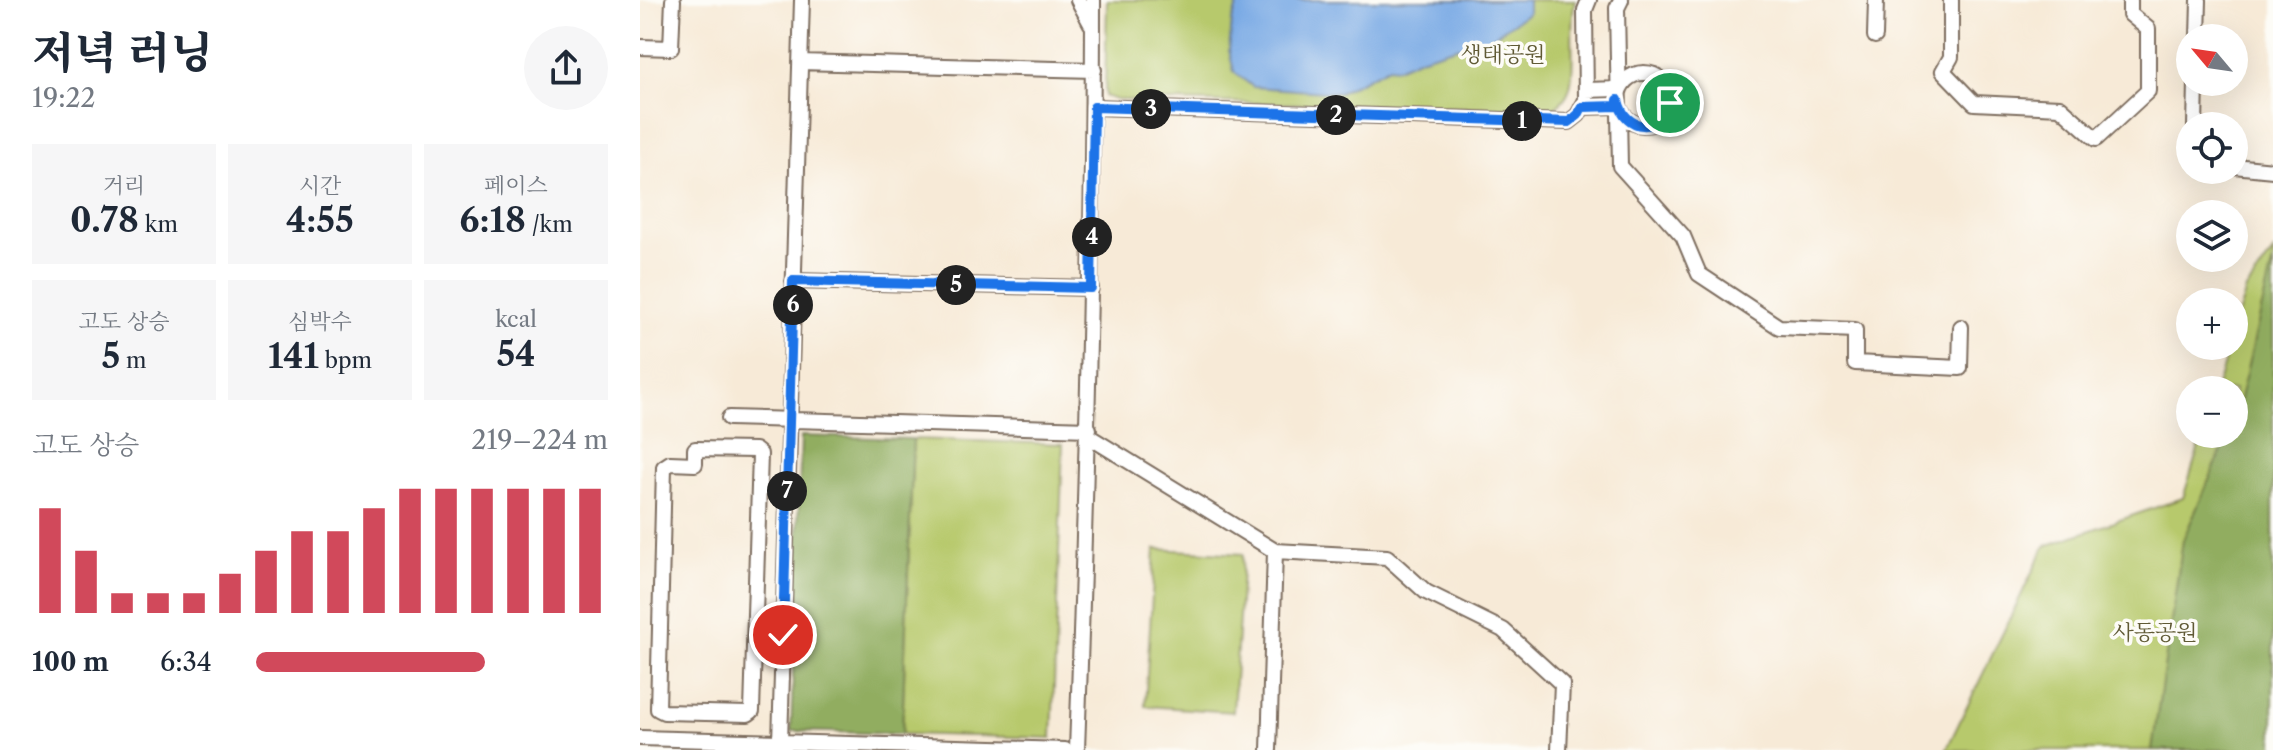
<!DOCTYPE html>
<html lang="ko">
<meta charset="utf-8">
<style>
body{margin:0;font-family:"Libre Caslon Text","Noto Serif KR",serif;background:#f6f6f7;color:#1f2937;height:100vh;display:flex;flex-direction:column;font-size:30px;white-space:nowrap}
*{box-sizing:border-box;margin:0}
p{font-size:26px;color:#747a83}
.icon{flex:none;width:44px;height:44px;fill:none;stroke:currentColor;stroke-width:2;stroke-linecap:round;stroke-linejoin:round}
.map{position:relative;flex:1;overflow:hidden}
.side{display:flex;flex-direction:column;background:#fff;width:640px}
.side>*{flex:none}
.needle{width:52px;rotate:299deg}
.tools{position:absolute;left:1536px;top:24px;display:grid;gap:16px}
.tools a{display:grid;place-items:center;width:72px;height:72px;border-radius:50%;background:#fff;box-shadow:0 8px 32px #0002;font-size:40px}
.pin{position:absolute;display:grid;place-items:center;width:68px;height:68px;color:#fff;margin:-34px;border:4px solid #fff;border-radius:50%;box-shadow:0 2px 8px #0007}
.km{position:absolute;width:40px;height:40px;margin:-20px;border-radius:50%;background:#222;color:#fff;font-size:22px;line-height:40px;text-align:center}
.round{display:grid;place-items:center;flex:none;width:84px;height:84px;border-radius:42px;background:#f6f6f7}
.summary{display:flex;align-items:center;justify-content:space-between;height:136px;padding:0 32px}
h1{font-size:44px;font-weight:800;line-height:60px}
.metrics{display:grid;grid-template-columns:repeat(3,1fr);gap:12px;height:136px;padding:8px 32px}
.metrics div{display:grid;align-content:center;border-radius:0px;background:#f6f6f7;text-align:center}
.metrics b{font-size:34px;font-weight:800}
.metrics small{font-size:22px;font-weight:400}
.metrics p{font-size:22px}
.chart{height:224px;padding:16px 32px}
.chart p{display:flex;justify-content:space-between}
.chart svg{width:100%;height:144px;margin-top:8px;stroke:#d1495b;stroke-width:6}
ul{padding:0 32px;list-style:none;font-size:26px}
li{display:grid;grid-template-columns:128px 96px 1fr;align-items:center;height:60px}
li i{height:20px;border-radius:10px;background:#d1495b}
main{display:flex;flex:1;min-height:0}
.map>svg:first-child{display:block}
.green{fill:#b7c96c;stroke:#797a45;stroke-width:2}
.forest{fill:#91ad60;stroke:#666c3f;stroke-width:2}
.water{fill:#7aaae5;stroke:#5a6a82;stroke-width:2}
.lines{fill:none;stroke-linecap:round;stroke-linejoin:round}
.minor-casing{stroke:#7d6d5f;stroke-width:18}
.minor{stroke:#fff;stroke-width:14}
.route-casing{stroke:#fff;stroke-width:16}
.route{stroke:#1a73e8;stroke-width:10}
.labels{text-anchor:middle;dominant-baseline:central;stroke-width:7;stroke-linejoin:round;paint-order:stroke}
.park-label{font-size:22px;fill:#605a35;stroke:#fdfcf7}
</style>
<main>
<section class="side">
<div class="summary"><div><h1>저녁 러닝</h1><p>19:22</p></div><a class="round"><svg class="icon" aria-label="share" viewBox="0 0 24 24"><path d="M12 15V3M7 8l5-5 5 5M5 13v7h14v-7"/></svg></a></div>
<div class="metrics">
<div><p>거리</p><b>0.78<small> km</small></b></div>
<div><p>시간</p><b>4:55</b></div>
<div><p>페이스</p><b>6:18<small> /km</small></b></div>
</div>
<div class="metrics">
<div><p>고도 상승</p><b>5<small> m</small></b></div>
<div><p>심박수</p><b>141<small> bpm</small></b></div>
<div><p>kcal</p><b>54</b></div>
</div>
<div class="chart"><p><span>고도 상승</span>219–224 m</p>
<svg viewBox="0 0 160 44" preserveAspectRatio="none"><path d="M5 44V12M15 44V25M25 44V38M35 44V38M45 44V38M55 44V32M65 44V25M75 44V19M85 44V19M95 44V12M105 44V6M115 44V6M125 44V6M135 44V6M145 44V6M155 44V6"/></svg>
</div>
<ul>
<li><b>100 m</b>6:34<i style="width:65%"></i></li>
</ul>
</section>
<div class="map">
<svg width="1633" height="750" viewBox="0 0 1633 750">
<rect width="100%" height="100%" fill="#fdfcf7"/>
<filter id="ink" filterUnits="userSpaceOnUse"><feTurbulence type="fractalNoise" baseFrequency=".0125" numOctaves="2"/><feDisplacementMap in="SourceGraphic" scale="16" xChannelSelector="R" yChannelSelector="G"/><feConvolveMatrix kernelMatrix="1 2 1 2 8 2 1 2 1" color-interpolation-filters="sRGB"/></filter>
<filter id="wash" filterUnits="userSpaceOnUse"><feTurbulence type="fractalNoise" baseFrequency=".006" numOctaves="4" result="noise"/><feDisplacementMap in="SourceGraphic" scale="32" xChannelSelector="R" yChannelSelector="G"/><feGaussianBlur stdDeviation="1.8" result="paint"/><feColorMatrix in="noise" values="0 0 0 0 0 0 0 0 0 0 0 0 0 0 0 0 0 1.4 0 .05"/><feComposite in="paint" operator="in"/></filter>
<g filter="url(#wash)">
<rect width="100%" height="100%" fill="#f7ead7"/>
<path class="green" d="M467 0H935C928 28 937 67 929 90 926 99 919 104 912 109L476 100 465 96Z
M1633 252V750H1306L1405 546 1543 498 1563 434H1594V390H1576L1589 346H1594V328L1606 290Z
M273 439 423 444 412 738 262 734Z
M515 549 603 554 593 712 505 706Z"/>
<path class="forest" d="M1633 261V750H1512L1543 540 1589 434H1594V423Z
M161 436 273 439 262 734 151 731Z"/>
<path class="water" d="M599 0H888V13L837 47H816L780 58 757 68 748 67 699 93 613 87 594 72 589 50 592 21Z"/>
</g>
<g filter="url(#ink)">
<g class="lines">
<defs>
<path id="minor" d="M438 0 451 24
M981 0 977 8 980 166 1043 236 1059 274 1139 327 1215 330V363L1320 368 1321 327
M1311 0V57L1303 71 1334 103 1420 107 1456 139 1508 91V29L1490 14V0
M1235 36 1236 0
M1558 38 1559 0
M0 47 31 48 33 0
M160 62 454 70
M978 99a26 26 0 1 1 52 0a26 26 0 1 1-52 0Z
M946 90 978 89
M454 107 929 122 938 115 946 100 945 10 949 0
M942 107 978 106
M1555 126 1556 82
M1594 166 1633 170
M153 281 451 288
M89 418 449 429
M448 436 635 551 747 557 786 592 863 630 922 684 919 750
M55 449 115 450 120 454 112 711 108 714 24 712 18 709 24 467 30 463 55 464Z
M0 738 425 750
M140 742 162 0
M437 750C446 500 453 250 453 0
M629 750 635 551"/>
</defs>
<use href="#minor" class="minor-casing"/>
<use href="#minor" class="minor"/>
</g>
</g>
<g class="lines" filter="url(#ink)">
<defs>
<path id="route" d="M143 635 153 281 451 288 454 107 929 122 938 115 942 107 978 106V100C985 132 1020 134 1030 103"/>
</defs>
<use href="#route" class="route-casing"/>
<use href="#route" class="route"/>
</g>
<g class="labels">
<g class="park-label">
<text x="863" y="54">생태공원</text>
<text x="1515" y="632">사동공원</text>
</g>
</g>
</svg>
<div class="tools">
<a><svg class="needle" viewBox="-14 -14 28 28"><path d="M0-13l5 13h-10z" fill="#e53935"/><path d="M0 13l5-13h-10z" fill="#747a83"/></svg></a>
<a><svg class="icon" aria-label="locate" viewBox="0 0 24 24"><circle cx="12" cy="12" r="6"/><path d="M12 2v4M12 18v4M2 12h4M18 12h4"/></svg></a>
<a><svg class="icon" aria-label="layers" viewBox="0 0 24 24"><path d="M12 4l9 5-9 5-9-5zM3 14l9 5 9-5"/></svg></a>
<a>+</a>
<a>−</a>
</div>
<div class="pin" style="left:1030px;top:103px;background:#1e9e55"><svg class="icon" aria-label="arrive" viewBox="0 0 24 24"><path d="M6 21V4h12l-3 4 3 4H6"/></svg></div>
<div class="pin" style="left:143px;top:635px;background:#d93025"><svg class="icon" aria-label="check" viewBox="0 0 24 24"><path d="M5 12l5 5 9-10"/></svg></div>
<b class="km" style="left:882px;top:121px">1</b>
<b class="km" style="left:696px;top:115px">2</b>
<b class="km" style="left:511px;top:109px">3</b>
<b class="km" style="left:452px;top:237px">4</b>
<b class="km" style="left:316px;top:285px">5</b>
<b class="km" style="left:153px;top:305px">6</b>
<b class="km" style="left:147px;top:491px">7</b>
</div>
</main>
